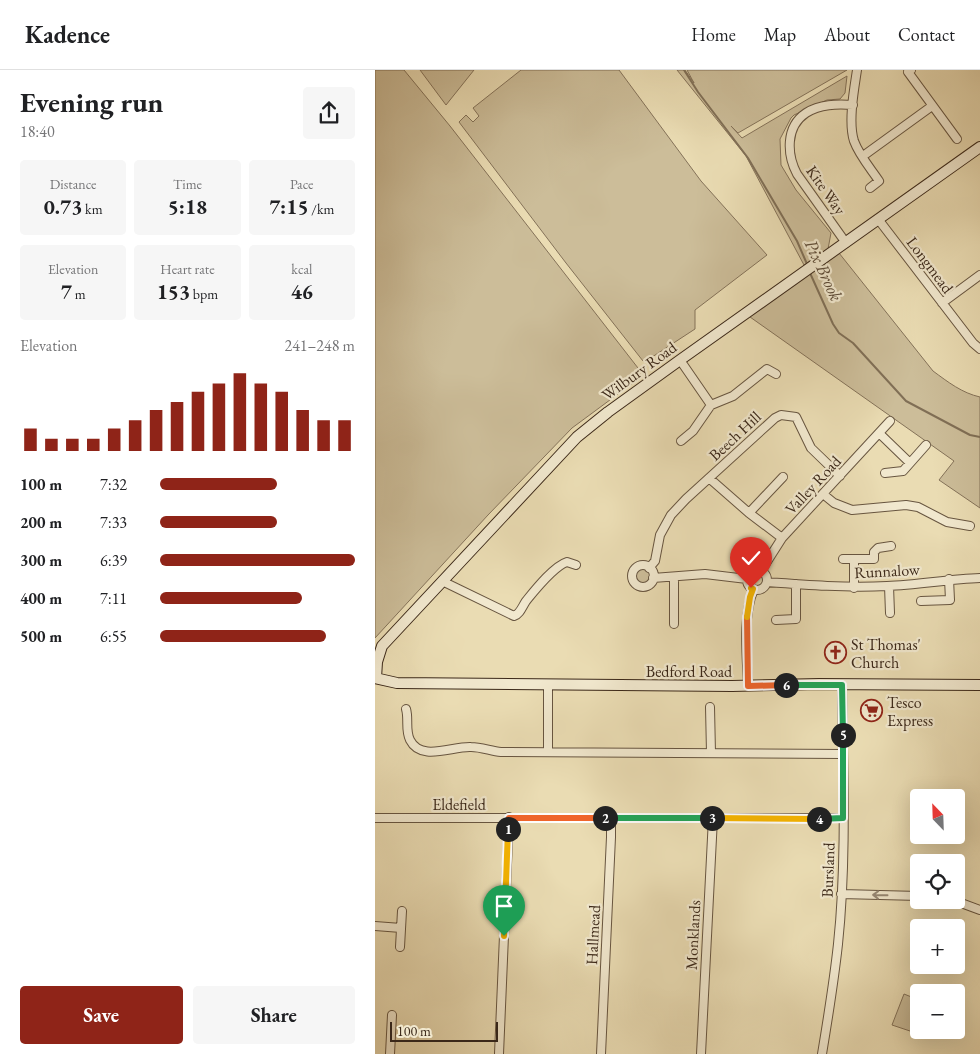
<!DOCTYPE html>
<meta charset="utf-8">
<style>
body{margin:0;font-family:"EB Garamond",serif;background:#f6f6f6;color:#202124;height:100vh;display:flex;flex-direction:column;font-size:19px;white-space:nowrap}
*{box-sizing:border-box;margin:0}
p{font-size:16px;color:#757577}
.icon{flex:none;width:28px;height:28px;fill:none;stroke:currentColor;stroke-width:2;stroke-linecap:round;stroke-linejoin:round}
.map{position:relative;flex:1;overflow:hidden}
.side{display:flex;flex-direction:column;background:#fff;width:375px}
.side>*{flex:none}
.needle{width:32px;rotate:337deg}
.fabs{position:absolute;left:535px;top:719px;display:grid;gap:10px}
.fabs a{display:grid;place-items:center;width:55px;height:55px;border-radius:5px;background:#fff;box-shadow:0 5px 20px #0002;font-size:25px}
.scale{position:absolute;left:15px;bottom:12px;width:108px;box-sizing:border-box;padding-left:5px;border:2px solid #3b2819;border-top:0;font-size:14px;line-height:18px;white-space:nowrap;color:#3b2819;-webkit-text-stroke:4px #f1e8ce;paint-order:stroke}
.pin{position:absolute;display:grid;place-items:center;width:42px;height:42px;color:#fff;margin:-51px -21px;border-radius:50% 50% 50% 0;rotate:-45deg;box-shadow:0 0 5px #0007}
.pin .icon{rotate:45deg}
.km{position:absolute;width:25px;height:25px;margin:-12px;border-radius:50%;background:#222;color:#fff;font-size:14px;line-height:25px;text-align:center}
.round{display:grid;place-items:center;flex:none;width:52px;height:52px;border-radius:5px;background:#f6f6f6}
.headline{display:flex;align-items:center;justify-content:space-between;height:85px;padding:0 20px}
h1{font-size:28px;font-weight:700;line-height:38px}
.stats{display:grid;grid-template-columns:repeat(3,1fr);gap:8px;height:85px;padding:5px 20px}
.stats div{display:grid;align-content:center;border-radius:5px;background:#f6f6f6;text-align:center}
.stats b{font-size:21px;font-weight:700}
.stats small{font-size:14px;font-weight:400}
.stats p{font-size:14px}
.chart{height:140px;padding:10px 20px}
.chart p{display:flex;justify-content:space-between}
.chart svg{width:100%;height:90px;margin-top:5px;stroke:#8f2418;stroke-width:6}
.cta{display:flex;gap:10px;margin-top:auto;padding:10px 20px}
.cta a{flex:1;height:58px;border-radius:5px;background:#8f2418;color:#fff;font-size:20px;font-weight:700;line-height:58px;text-align:center}
.cta a+a{background:#f6f6f6;color:#202124}
ul{padding:0 20px;list-style:none;font-size:16px}
li{display:grid;grid-template-columns:80px 60px 1fr;align-items:center;height:38px}
li i{height:12px;border-radius:6px;background:#8f2418}
header{display:flex;align-items:center;gap:30px;box-sizing:border-box;height:70px;padding:0 25px;background:#fff;border-bottom:1px solid #e0e0e0}
header strong{font-size:24px}
nav{display:flex;gap:28px;margin-inline-start:auto;font-size:18px}
main{display:flex;flex:1;min-height:0}
.map>svg:first-child{display:block}
.green{fill:#ccbd99;stroke:#847259}
.lines{fill:none;stroke-linecap:round;stroke-linejoin:round}
.stream{stroke:#806f56;stroke-width:2}
.street-casing{stroke:#675540;stroke-width:10}
.secondary-casing{stroke:#3b2819;stroke-width:12}
.street{stroke:#f1e8ce;stroke-width:8}
.secondary{stroke:#f1e8ce;stroke-width:10}
.oneway{stroke:#968874}
.split-1-casing{stroke:#fff;stroke-width:10}
.split-2-casing{stroke:#fff;stroke-width:10}
.split-3-casing{stroke:#fff;stroke-width:10}
.split-4-casing{stroke:#fff;stroke-width:10}
.split-5-casing{stroke:#fff;stroke-width:10}
.split-6-casing{stroke:#fff;stroke-width:10}
.split-7-casing{stroke:#fff;stroke-width:10}
.split-8-casing{stroke:#fff;stroke-width:10}
.split-1{stroke:#f5b400;stroke-width:6}
.split-2{stroke:#f0652b;stroke-width:6}
.split-3{stroke:#22a559;stroke-width:6}
.split-4{stroke:#f5b400;stroke-width:6}
.split-5{stroke:#22a559;stroke-width:6}
.split-6{stroke:#22a559;stroke-width:6}
.split-7{stroke:#f0652b;stroke-width:6}
.split-8{stroke:#f5b400;stroke-width:6}
.labels{text-anchor:middle;dominant-baseline:central;stroke-width:4.5;stroke-linejoin:round;paint-order:stroke}
.street-label{font-size:16px;fill:#3b2819;stroke:#f1e8ce}
.poi-label{font-size:16px;fill:#3b2819;stroke:#f1e8ce;text-anchor:start}
.water-label{font-size:18px;font-style:italic;fill:#5e4c38;stroke:#f1e8ce}
</style>
<header>
<strong>Kadence</strong>
<nav><a>Home</a><a>Map</a><a>About</a><a>Contact</a></nav>
</header>
<main>
<section class="side">
<div class="headline"><div><h1>Evening run</h1><p>18:40</p></div><a class="round"><svg class="icon" aria-label="share" viewBox="0 0 24 24"><path d="M12 15V3M7 8l5-5 5 5M5 13v7h14v-7"/></svg></a></div>
<div class="stats">
<div><p>Distance</p><b>0.73<small> km</small></b></div>
<div><p>Time</p><b>5:18</b></div>
<div><p>Pace</p><b>7:15<small> /km</small></b></div>
</div>
<div class="stats">
<div><p>Elevation</p><b>7<small> m</small></b></div>
<div><p>Heart rate</p><b>153<small> bpm</small></b></div>
<div><p>kcal</p><b>46</b></div>
</div>
<div class="chart"><p><span>Elevation</span>241–248 m</p>
<svg viewBox="0 0 160 44" preserveAspectRatio="none"><path d="M5 44V33M15 44V38M25 44V38M35 44V38M45 44V33M55 44V29M65 44V24M75 44V20M85 44V15M95 44V11M105 44V6M115 44V11M125 44V15M135 44V24M145 44V29M155 44V29"/></svg>
</div>
<ul>
<li><b>100 m</b>7:32<i style="width:60%"></i></li>
<li><b>200 m</b>7:33<i style="width:60%"></i></li>
<li><b>300 m</b>6:39<i style="width:100%"></i></li>
<li><b>400 m</b>7:11<i style="width:73%"></i></li>
<li><b>500 m</b>6:55<i style="width:85%"></i></li>
</ul>
<div class="cta"><a>Save</a><a>Share</a></div>
</section>
<div class="map">
<svg width="605" height="984" viewBox="0 0 605 984">
<rect width="100%" height="100%" fill="#eadcb3"/>
<filter id="stains"><feTurbulence type="fractalNoise" baseFrequency=".004" numOctaves="4"/><feColorMatrix values="0 0 0 0 .2 0 0 0 0 .09 0 0 0 0 .02 0 0 0 .5 -.17"/></filter>
<radialGradient id="worn" r=".72"><stop offset=".6" stop-color="#630" stop-opacity="0"/><stop offset="1" stop-color="#630" stop-opacity=".3"/></radialGradient>
<path class="green" d="M0 0H29L75 56 263 298 266 307 197 358 113 445 0 568Z
M45 0H99L71 35Z
M146 0H244L326 111 392 185 320 240V259L271 291H268L191 193 84 52 91 45 98 52 104 46 98 38Z
M302 0H310L319 13 312 0H472L363 63 356 56 367 68 472 6 470 23 465 29 452 30 419 45 416 48 405 69 406 95 421 120 456 163 453 179 429 195 371 86Z
M464 183 558 301C573 312 587 323 605 327V438L564 410 579 391 375 247 377 242Z
M259 506a8 8 0 1 1 16 0a8 8 0 1 1-16 0Z
M529 924 544 930V945L538 962 517 955Z"/>
<g class="lines">
<path class="stream" d="M309 0 323 22 373 88 422 171 432 194
M435 203 458 254 464 263 478 273 531 331 595 365 605 367"/>
<defs>
<path id="street" d="M482 0C479 20 473 52 479 71 484 85 496 99 504 111L495 118
M536 0 533 2 582 69
M488 86 557 36
M503 149 598 273 605 279
M471 173 422 104C412 85 410 57 431 43 445 34 462 34 478 35
M567 233 605 205
M305 290 336 335
M504 363 535 393
M306 371 318 361 336 335 358 326 392 299 401 304
M510 403 528 401 551 375
M334 408 374 443 407 468
M448 424 459 433 477 440 531 435 543 437 572 452 595 456
M374 443 408 407
M468 489H499V482L503 478 516 476
M257 506a11 11 0 1 1 22 0a11 11 0 1 1-22 0Z
M274 498 280 491 285 465 296 445 311 429 400 348 406 345 421 347 436 378 465 406
M372 510a10 10 0 1 1 20 0a10 10 0 1 1-20 0Z
M386 501 407 468 515 351
M278 508 330 504 372 509
M299 508V554
M67 511 139 546C145 544 147 537 151 531 160 520 179 496 192 492L201 495
M392 512C432 515 472 518 512 516 543 515 574 509 605 508
M514 516 515 543
M479 518V490
M546 531 575 530 574 509
M401 550 421 549V514
M373 616C372 587 367 546 379 519
M335 637 336 683
M31 639C34 649 30 660 35 670 46 692 77 676 96 677 106 677 116 681 126 682L468 684
M173 682V615
M0 748H468
M466 824 544 826
M578 830 605 840
M0 856 26 858
M25 877 27 841
M15 984 17 945
M124 984 134 747
M226 984 236 767V748
M326 984 338 748
M447 984C453 948 459 911 463 874 472 789 468 701 467 615"/>
<path id="secondary" d="M0 608 22 613 357 616 444 614 605 615
M1 608 2 592 7 576 202 367 233 342 305 290 605 77"/>
</defs>
<use href="#street" class="street-casing"/>
<use href="#secondary" class="secondary-casing"/>
<use href="#street" class="street"/>
<use href="#secondary" class="secondary"/>
</g>
<defs><path id="oneway-shaft" d="M-6 0H5M1.5-3L5.5 0L1.5 3" fill="none" stroke-width="1.6" stroke-linecap="round" stroke-linejoin="round" transform="scale(1.25)"/></defs>
<use class="oneway" href="#oneway-shaft" transform="translate(505 825) rotate(-179)"/>
<g class="lines">
<defs>
<path id="split-1" d="M129 866 133 759"/>
<path id="split-2" d="M133 759 134 748H230"/>
<path id="split-3" d="M230 748H337"/>
<path id="split-4" d="M337 748 444 749"/>
<path id="split-5" d="M444 749 468 748V665"/>
<path id="split-6" d="M411 615H467L468 665"/>
<path id="split-7" d="M372 547 373 616 411 615"/>
<path id="split-8" d="M372 547 375 527 378 519 376 518"/>
</defs>
<use href="#split-1" class="split-1-casing"/>
<use href="#split-2" class="split-2-casing"/>
<use href="#split-3" class="split-3-casing"/>
<use href="#split-4" class="split-4-casing"/>
<use href="#split-5" class="split-5-casing"/>
<use href="#split-6" class="split-6-casing"/>
<use href="#split-7" class="split-7-casing"/>
<use href="#split-8" class="split-8-casing"/>
<use href="#split-1" class="split-1"/>
<use href="#split-2" class="split-2"/>
<use href="#split-3" class="split-3"/>
<use href="#split-4" class="split-4"/>
<use href="#split-5" class="split-5"/>
<use href="#split-6" class="split-6"/>
<use href="#split-7" class="split-7"/>
<use href="#split-8" class="split-8"/>
</g>
<defs>
<symbol id="church-ring" viewBox="-11 -11 22 22"><circle r="9.5" fill="#f1e8ce" stroke="#8f2418" stroke-width="1.5"/><path d="M-1.2-6h2.4v3.5h3.3v2.4h-3.3V6h-2.4V-.1h-3.3v-2.4h3.3Z" fill="#8f2418"/></symbol>
<symbol id="supermarket-ring" viewBox="-11 -11 22 22"><circle r="9.5" fill="#f1e8ce" stroke="#8f2418" stroke-width="1.5"/><path d="M-6-5.5h2.5l.6 2H6L4.5 2H-2.5L-4.4-4H-6ZM-1.5 3.2a1.3 1.3 0 1 0 .1 0ZM3 3.2a1.3 1.3 0 1 0 .1 0Z" fill="#8f2418"/></symbol>
</defs>
<g fill-rule="evenodd">
<use href="#church-ring" x="448" y="570" width="25" height="25"/>
<use href="#supermarket-ring" x="484" y="628" width="25" height="25"/>
</g>
<g class="labels">
<g class="street-label">
<text transform="translate(451 120) rotate(55)">Kite Way</text>
<text transform="translate(555 195) rotate(53)">Longmead</text>
<text transform="translate(264 301) rotate(-36)">Wilbury Road</text>
<text transform="translate(360 366) rotate(-43)">Beech Hill</text>
<text transform="translate(438 415) rotate(-47)">Valley Road</text>
<text transform="translate(512 501) rotate(-3)">Runnalow</text>
<text x="314" y="601">Bedford Road</text>
<text x="84" y="734">Eldefield</text>
<text transform="translate(453 800) rotate(-88)">Bursland</text>
<text transform="translate(218 865) rotate(-87)">Hallmead</text>
<text transform="translate(318 865) rotate(-87)">Monklands</text>
</g>
<g class="poi-label">
<text x="476" y="574">St Thomas'<tspan x="476" dy="18">Church</tspan></text>
<text x="512" y="632">Tesco<tspan x="512" dy="18">Express</tspan></text>
</g>
<g class="water-label">
<text transform="translate(449 200) rotate(65)">Pix Brook</text>
</g>
</g>
<rect width="100%" height="100%" filter="url(#stains)"/>
<rect width="100%" height="100%" fill="url(#worn)"/>
</svg>
<div class="fabs">
<a><svg class="needle" viewBox="-14 -14 28 28"><path d="M0-13l5 13h-10z" fill="#e53935"/><path d="M0 13l5-13h-10z" fill="#757577"/></svg></a>
<a><svg class="icon" aria-label="locate" viewBox="0 0 24 24"><circle cx="12" cy="12" r="6"/><path d="M12 2v4M12 18v4M2 12h4M18 12h4"/></svg></a>
<a>+</a>
<a>−</a>
</div>
<div class="scale">100 m</div>
<div class="pin" style="left:129px;top:866px;background:#1e9e55"><svg class="icon" aria-label="arrive" viewBox="0 0 24 24"><path d="M6 21V4h12l-3 4 3 4H6"/></svg></div>
<div class="pin" style="left:376px;top:518px;background:#d93025"><svg class="icon" aria-label="check" viewBox="0 0 24 24"><path d="M5 12l5 5 9-10"/></svg></div>
<b class="km" style="left:133px;top:759px">1</b>
<b class="km" style="left:230px;top:748px">2</b>
<b class="km" style="left:337px;top:748px">3</b>
<b class="km" style="left:444px;top:749px">4</b>
<b class="km" style="left:468px;top:665px">5</b>
<b class="km" style="left:411px;top:615px">6</b>
</div>
</main>
